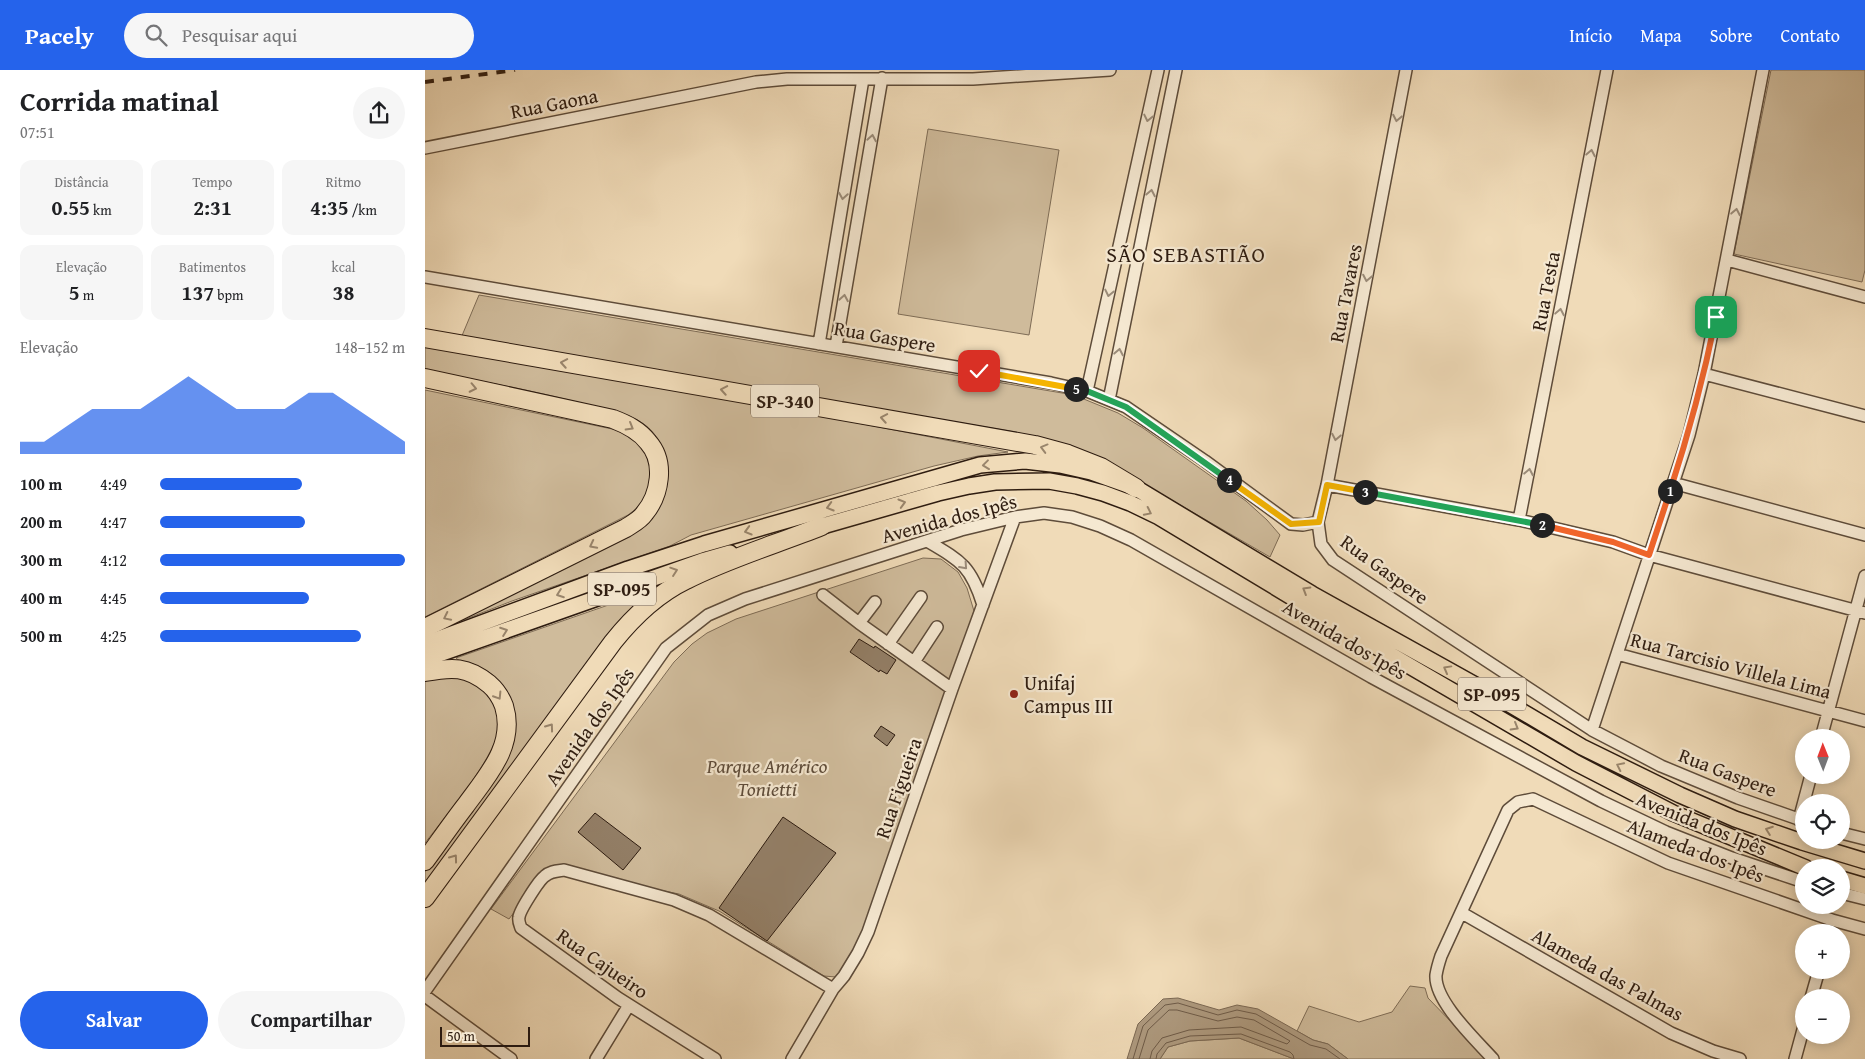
<!DOCTYPE html>
<html lang="pt">
<meta charset="utf-8">
<style>
body{margin:0;font-family:"Gentium Book Plus",serif;background:#f6f6f6;color:#202124;height:100vh;display:flex;flex-direction:column;font-size:19px;white-space:nowrap}
*{box-sizing:border-box;margin:0}
p{font-size:16px;color:#757577}
.icon{flex:none;width:28px;height:28px;fill:none;stroke:currentColor;stroke-width:2;stroke-linecap:round;stroke-linejoin:round}
.map{position:relative;flex:1;overflow:hidden}
.details{display:flex;flex-direction:column;background:#fff;width:425px}
.details>*{flex:none}
.needle{width:32px;rotate:359deg}
.tools{position:absolute;left:1370px;top:659px;display:grid;gap:10px}
.tools a{display:grid;place-items:center;width:55px;height:55px;border-radius:50%;background:#fff;box-shadow:0 2px 12px #0003;font-size:25px}
.scale{position:absolute;left:15px;bottom:12px;width:90px;box-sizing:border-box;padding-left:5px;border:2px solid #2e1c10;border-top:0;font-size:14px;line-height:18px;white-space:nowrap;color:#2e1c10;-webkit-text-stroke:4px #f5e8d1;paint-order:stroke}
.pin{position:absolute;display:grid;place-items:center;width:42px;height:42px;color:#fff;margin:-21px;border-radius:10px;box-shadow:0 2px 8px #0006}
.km{position:absolute;width:25px;height:25px;margin:-12px;border-radius:50%;background:#222;color:#fff;font-size:14px;line-height:25px;text-align:center}
.round{display:grid;place-items:center;flex:none;width:52px;height:52px;border-radius:26px;background:#f6f6f6}
.head{display:flex;align-items:center;justify-content:space-between;height:85px;padding:0 20px}
h1{font-size:28px;font-weight:800;line-height:38px}
.stats{display:grid;grid-template-columns:repeat(3,1fr);gap:8px;height:85px;padding:5px 20px}
.stats div{display:grid;align-content:center;border-radius:12px;background:#f6f6f6;text-align:center}
.stats b{font-size:21px;font-weight:800}
.stats small{font-size:14px;font-weight:400}
.stats p{font-size:14px}
.chart{height:140px;padding:10px 20px}
.chart p{display:flex;justify-content:space-between}
.chart svg{width:100%;height:90px;margin-top:5px;fill:#2563eb;opacity:.7}
.action{display:flex;gap:10px;margin-top:auto;padding:10px 20px}
.action a{flex:1;height:58px;border-radius:30px;background:#2563eb;color:#fff;font-size:20px;font-weight:800;line-height:58px;text-align:center}
.action a+a{background:#f6f6f6;color:#202124}
ul{padding:0 20px;list-style:none;font-size:16px}
li{display:grid;grid-template-columns:80px 60px 1fr;align-items:center;height:38px}
li i{height:12px;border-radius:6px;background:#2563eb}
header{display:flex;align-items:center;gap:30px;box-sizing:border-box;height:70px;padding:0 25px;background:#2563eb;color:#fff}
header strong{font-size:24px}
nav{display:flex;gap:28px;margin-inline-start:auto;font-size:18px}
.search{width:350px;height:45px;background:#f6f6f6;display:flex;align-items:center;gap:12px;box-sizing:border-box;padding:0 18px;border-radius:28px;color:#757577;font-size:19px}
main{display:flex;flex:1;min-height:0}
.map>svg:first-child{display:block}
.green{fill:#cfbb9b;stroke:#7e6c56}
.water{fill:#ae9a7f;stroke:#7b6853}
.lines{fill:none;stroke-linecap:round;stroke-linejoin:round}
.shore{stroke:#6e5b48;stroke-width:1}
.building{fill:#937f67;stroke:#2e1c10}
.minor-casing{stroke:#5e4c3a;stroke-width:14}
.major-casing{stroke:#2e1c10;stroke-width:18}
.highway-casing{stroke:#2e1c10;stroke-width:20}
.minor{stroke:#f5e8d1;stroke-width:11}
.major{stroke:#f0dbb8;stroke-width:15}
.highway{stroke:#f0dbb8;stroke-width:18}
.rail{stroke:#2e1c10;stroke-width:4;stroke-dasharray:9 9;stroke-linecap:butt}
.oneway{stroke:#9b8c7a}
.oneway2{stroke:#99856c}
.split-1-casing{stroke:#fff;stroke-width:10}
.split-2-casing{stroke:#fff;stroke-width:10}
.split-3-casing{stroke:#fff;stroke-width:10}
.split-4-casing{stroke:#fff;stroke-width:10}
.split-5-casing{stroke:#fff;stroke-width:10}
.split-6-casing{stroke:#fff;stroke-width:10}
.split-1{stroke:#f0652b;stroke-width:6}
.split-2{stroke:#f0652b;stroke-width:6}
.split-3{stroke:#22a559;stroke-width:6}
.split-4{stroke:#f5b400;stroke-width:6}
.split-5{stroke:#22a559;stroke-width:6}
.split-6{stroke:#f5b400;stroke-width:6}
.poi-dot{fill:#8f2418;stroke:#f5e8d1;stroke-width:2}
.labels{text-anchor:middle;dominant-baseline:central;stroke-width:4.5;stroke-linejoin:round;paint-order:stroke}
.shield{fill:#f5e8d1;stroke:#6a594a;stroke-width:1}
.shield-label{font-size:19px;font-weight:bold;fill:#2e1c10}
.street-label{font-size:20px;fill:#2e1c10;stroke:#f5e8d1}
.poi-label{font-size:20px;fill:#2e1c10;stroke:#f5e8d1;text-anchor:start}
.park-label{font-size:20px;font-style:italic;fill:#5e4c3a;stroke:#f5e8d1}
.quarter-label{font-size:22px;letter-spacing:1px;fill:#2e1c10;stroke:#f5e8d1}
</style>
<header>
<strong>Pacely</strong>
<div class="search"><svg class="icon" aria-label="search" viewBox="0 0 24 24"><circle cx="10" cy="10" r="6"/><path d="M15 15l6 6"/></svg>Pesquisar aqui</div>
<nav><a>Início</a><a>Mapa</a><a>Sobre</a><a>Contato</a></nav>
</header>
<main>
<section class="details">
<div class="head"><div><h1>Corrida matinal</h1><p>07:51</p></div><a class="round"><svg class="icon" aria-label="share" viewBox="0 0 24 24"><path d="M12 15V3M7 8l5-5 5 5M5 13v7h14v-7"/></svg></a></div>
<div class="stats">
<div><p>Distância</p><b>0.55<small> km</small></b></div>
<div><p>Tempo</p><b>2:31</b></div>
<div><p>Ritmo</p><b>4:35<small> /km</small></b></div>
</div>
<div class="stats">
<div><p>Elevação</p><b>5<small> m</small></b></div>
<div><p>Batimentos</p><b>137<small> bpm</small></b></div>
<div><p>kcal</p><b>38</b></div>
</div>
<div class="chart"><p><span>Elevação</span>148–152 m</p>
<svg viewBox="0 0 160 44" preserveAspectRatio="none"><path d="M0 44V38L10 38L20 30L30 22L40 22L50 22L60 14L70 6L80 14L90 22L100 22L110 22L120 14L130 14L140 22L150 30L160 38V44z"/></svg>
</div>
<ul>
<li><b>100 m</b>4:49<i style="width:58%"></i></li>
<li><b>200 m</b>4:47<i style="width:59%"></i></li>
<li><b>300 m</b>4:12<i style="width:100%"></i></li>
<li><b>400 m</b>4:45<i style="width:61%"></i></li>
<li><b>500 m</b>4:25<i style="width:82%"></i></li>
</ul>
<div class="action"><a>Salvar</a><a>Compartilhar</a></div>
</section>
<div class="map">
<svg width="1440" height="989" viewBox="0 0 1440 989">
<rect width="100%" height="100%" fill="#f0dbb8"/>
<filter id="stains"><feTurbulence type="fractalNoise" baseFrequency=".004" numOctaves="4"/><feColorMatrix values="0 0 0 0 .2 0 0 0 0 .09 0 0 0 0 .02 0 0 0 .5 -.17"/></filter>
<radialGradient id="worn" r=".72"><stop offset=".6" stop-color="#630" stop-opacity="0"/><stop offset="1" stop-color="#630" stop-opacity=".3"/></radialGradient>
<path class="green" d="M1346 0H1440V200L1437 212 1309 184Z
M503 59 634 80 604 265 473 244Z
M54 225 649 325 693 343 718 358 821 431 842 450 855 465 845 487 669 385 641 375 590 362 36 268Z
M0 274 267 321 583 382 553 386 509 396 266 465 245 476 87 531 0 565 225 451C228 446 233 440 235 435 248 406 243 367 214 351 199 342 180 339 164 335 110 321 55 311 0 300Z
M0 320 192 360C197 362 202 364 207 366 225 379 230 409 220 428 215 435 210 440 203 445L0 547Z
M498 488 516 489 533 502 542 518 549 541 436 872 418 900 411 907 399 906 294 841 254 824 146 802 130 795 112 812 84 849 66 839 249 592 267 574 282 563 311 549Z
M238 516 0 816V802C17 780 34 757 51 735 64 717 80 698 87 676 95 656 87 624 71 608 65 602 56 597 48 594 42 592 36 593 31 588Z
M40 606C55 617 71 626 75 645 82 675 19 748 0 773V609Z
M985 916 1000 918 1003 928 1062 989H923L903 974 888 970 872 961 884 936 934 952 967 942Z
M814 968 869 989H735L743 977 765 971Z"/>
<path class="water" d="M753 928 794 940 812 935 833 939 888 970 903 974 923 989H869L814 968 765 971 743 977 735 989H702L713 954 738 929Z"/>
<g class="lines">
<path class="shore" d="M708 989 718 956 740 935 753 933 793 945 812 940 831 944 885 975 901 979 915 989
M714 989 723 960 744 940H752L793 951 812 947 829 950 865 971 862 974 816 957 764 960 737 968 727 981 725 989
M731 989 732 984 741 973 765 966 816 964 865 982 868 985 869 989"/>
</g>
<path class="building" d="M434 569 449 578 450 576 471 590 462 604 455 600 454 602 425 582Z
M456 656 470 665 462 676 449 666Z
M170 743 216 778 198 800 153 762Z
M358 747 411 783 342 871 294 838Z"/>
<g class="lines">
<defs>
<path id="minor" d="M981 0 902 415 893 452 896 474 908 490 1167 660 1236 696 1313 728 1379 751
M0 78 331 12 362 9H548L685 0
M1302 190 1440 227
M0 207 626 313 662 321 701 337 780 391 866 454 878 455 893 452
M394 274 438 9
M411 276 457 8
M1279 304 1440 346
M662 321 733 0
M684 330 751 0
M1248 413 1440 465
M902 415 1094 450 1188 472 1224 485 1440 543
M1094 450 1182 0
M502 471C536 491 546 496 558 535
M398 525 434 553
M450 532 434 553 527 619
M463 574 496 527
M1192 584 1440 651
M489 592 512 557
M1167 660 1264 365 1279 304 1338 0
M1396 668 1440 506
M1374 750 1386 705
M1416 763 1440 769
M1416 823 1440 829
M1037 843 1246 963 1288 981 1315 989
M0 921 241 578 283 545 320 529 536 460 590 447 619 443 647 447 675 456 706 470 946 607 1176 731 1241 762 1307 788 1379 812
M0 926 86 989
M1386 928 1394 900
M171 989 204 935
M290 989 193 928 96 858C95 855 93 851 94 847 95 840 114 810 120 806 125 801 132 801 139 800L249 830 284 845 408 919
M367 989 408 919 419 906 433 883 443 862 527 619 590 447
M1068 989C1051 970 1009 931 1011 905 1012 899 1014 892 1016 886L1083 740 1093 732 1108 729 1243 793 1407 850 1440 859
M1370 989 1379 956"/>
<path id="major" d="M387 459 513 423 544 416 570 412 624 411 652 416 678 423 705 433 734 447 880 535 1151 693 1248 743 1381 798
M0 574 203 499 279 474 555 395 600 391 635 395 666 402 711 418 887 524 1081 632 1157 677 1255 725 1310 749 1377 772 1440 791
M0 589 277 491 305 483
M1416 809 1440 816"/>
<path id="highway" d="M0 268 610 375 643 384 676 397 711 418
M0 308 188 349C201 354 214 360 223 372 241 392 235 425 219 444 215 450 207 454 201 458L0 558
M0 602C27 597 42 596 64 614 71 620 76 628 79 636 91 675 62 706 41 735 27 753 14 772 0 791
M0 828 188 572C208 547 232 524 261 510 304 488 352 474 397 456"/>
</defs>
<use href="#minor" class="minor-casing"/>
<use href="#major" class="major-casing"/>
<use href="#highway" class="highway-casing"/>
<use href="#minor" class="minor"/>
<use href="#major" class="major"/>
<use href="#highway" class="highway"/>
<path class="rail" d="M0 12 90 0"/>
</g>
<defs><path id="oneway-chevron" d="M-2-3.5L2.5 0L-2 3.5" fill="none" stroke-width="1.6" stroke-linecap="round" stroke-linejoin="round" transform="scale(1.25)"/></defs>
<g class="oneway">
<use href="#oneway-chevron" transform="translate(723 48) rotate(102)"/>
<use href="#oneway-chevron" transform="translate(972 48) rotate(101)"/>
<use href="#oneway-chevron" transform="translate(447 68) rotate(-80)"/>
<use href="#oneway-chevron" transform="translate(1166 83) rotate(-79)"/>
<use href="#oneway-chevron" transform="translate(726 123) rotate(-79)"/>
<use href="#oneway-chevron" transform="translate(418 126) rotate(99)"/>
<use href="#oneway-chevron" transform="translate(1311 142) rotate(-79)"/>
<use href="#oneway-chevron" transform="translate(942 208) rotate(101)"/>
<use href="#oneway-chevron" transform="translate(684 223) rotate(102)"/>
<use href="#oneway-chevron" transform="translate(419 228) rotate(-80)"/>
<use href="#oneway-chevron" transform="translate(1135 242) rotate(-79)"/>
<use href="#oneway-chevron" transform="translate(694 282) rotate(-79)"/>
<use href="#oneway-chevron" transform="translate(911 367) rotate(101)"/>
<use href="#oneway-chevron" transform="translate(1104 402) rotate(-79)"/>
<use href="#oneway-chevron" transform="translate(539 496) rotate(48)"/>
</g>
<g class="oneway2">
<use href="#oneway-chevron" transform="translate(139 293) rotate(-170)"/>
<use href="#oneway-chevron" transform="translate(48 318) rotate(12)"/>
<use href="#oneway-chevron" transform="translate(299 320) rotate(-170)"/>
<use href="#oneway-chevron" transform="translate(459 348) rotate(-170)"/>
<use href="#oneway-chevron" transform="translate(205 357) rotate(30)"/>
<use href="#oneway-chevron" transform="translate(619 378) rotate(-165)"/>
<use href="#oneway-chevron" transform="translate(561 395) rotate(173)"/>
<use href="#oneway-chevron" transform="translate(477 433) rotate(-16)"/>
<use href="#oneway-chevron" transform="translate(405 437) rotate(164)"/>
<use href="#oneway-chevron" transform="translate(723 442) rotate(26)"/>
<use href="#oneway-chevron" transform="translate(323 461) rotate(164)"/>
<use href="#oneway-chevron" transform="translate(168 475) rotate(153)"/>
<use href="#oneway-chevron" transform="translate(249 501) rotate(-19)"/>
<use href="#oneway-chevron" transform="translate(881 520) rotate(-149)"/>
<use href="#oneway-chevron" transform="translate(135 524) rotate(160)"/>
<use href="#oneway-chevron" transform="translate(22 547) rotate(154)"/>
<use href="#oneway-chevron" transform="translate(79 561) rotate(-20)"/>
<use href="#oneway-chevron" transform="translate(1022 599) rotate(-151)"/>
<use href="#oneway-chevron" transform="translate(73 626) rotate(58)"/>
<use href="#oneway-chevron" transform="translate(125 657) rotate(-54)"/>
<use href="#oneway-chevron" transform="translate(1090 657) rotate(30)"/>
<use href="#oneway-chevron" transform="translate(1195 696) rotate(-154)"/>
<use href="#oneway-chevron" transform="translate(1344 760) rotate(-160)"/>
<use href="#oneway-chevron" transform="translate(29 788) rotate(-54)"/>
</g>
<g class="lines">
<defs>
<path id="split-1" d="M1245 421C1264 363 1279 306 1291 247"/>
<path id="split-2" d="M1117 455 1188 472 1224 485 1245 421"/>
<path id="split-3" d="M940 422 1117 455"/>
<path id="split-4" d="M804 410 866 454 894 452 902 415 940 422"/>
<path id="split-5" d="M651 319 662 321 701 337 804 410"/>
<path id="split-6" d="M554 301 651 319"/>
</defs>
<use href="#split-1" class="split-1-casing"/>
<use href="#split-2" class="split-2-casing"/>
<use href="#split-3" class="split-3-casing"/>
<use href="#split-4" class="split-4-casing"/>
<use href="#split-5" class="split-5-casing"/>
<use href="#split-6" class="split-6-casing"/>
<use href="#split-1" class="split-1"/>
<use href="#split-2" class="split-2"/>
<use href="#split-3" class="split-3"/>
<use href="#split-4" class="split-4"/>
<use href="#split-5" class="split-5"/>
<use href="#split-6" class="split-6"/>
</g>
<circle class="poi-dot" cx="589" cy="624" r="5"/>
<g class="labels">
<g class="shield">
<rect x="326" y="314.5" width="68" height="33" rx="4"/>
<rect x="163" y="502.5" width="68" height="33" rx="4"/>
<rect x="1033" y="607.5" width="68" height="33" rx="4"/>
</g>
<g class="shield-label">
<text x="360" y="331">SP-340</text>
<text x="197" y="519">SP-095</text>
<text x="1067" y="624">SP-095</text>
</g>
<g class="street-label">
<text transform="translate(129 33) rotate(-11)">Rua Gaona</text>
<text transform="translate(1120 221) rotate(-79)">Rua Testa</text>
<text transform="translate(920 223) rotate(-79)">Rua Tavares</text>
<text transform="translate(460 266) rotate(10)">Rua Gaspere</text>
<text transform="translate(524 448) rotate(-15)">Avenida dos Ipês</text>
<text transform="translate(960 499) rotate(36)">Rua Gaspere</text>
<text transform="translate(920 569) rotate(30)">Avenida dos Ipês</text>
<text transform="translate(1306 595) rotate(15)">Rua Tarcisio Villela Lima</text>
<text transform="translate(164 656) rotate(-55)">Avenida dos Ipês</text>
<text transform="translate(1303 702) rotate(21)">Rua Gaspere</text>
<text transform="translate(473 718) rotate(-71)">Rua Figueira</text>
<text transform="translate(1277 753) rotate(22)">Avenida dos Ipês</text>
<text transform="translate(1271 780) rotate(21)">Alameda dos Ipês</text>
<text transform="translate(178 893) rotate(35)">Rua Cajueiro</text>
<text transform="translate(1183 904) rotate(29)">Alameda das Palmas</text>
</g>
<g class="poi-label">
<text x="599" y="612">Unifaj<tspan x="599" dy="23">Campus III</tspan></text>
</g>
<g class="park-label">
<text x="342" y="695">Parque Américo<tspan x="342" dy="23">Tonietti</tspan></text>
</g>
<g class="quarter-label">
<text x="761" y="184">SÃO SEBASTIÃO</text>
</g>
</g>
<rect width="100%" height="100%" filter="url(#stains)"/>
<rect width="100%" height="100%" fill="url(#worn)"/>
</svg>
<div class="tools">
<a><svg class="needle" viewBox="-14 -14 28 28"><path d="M0-13l5 13h-10z" fill="#e53935"/><path d="M0 13l5-13h-10z" fill="#757577"/></svg></a>
<a><svg class="icon" aria-label="locate" viewBox="0 0 24 24"><circle cx="12" cy="12" r="6"/><path d="M12 2v4M12 18v4M2 12h4M18 12h4"/></svg></a>
<a><svg class="icon" aria-label="layers" viewBox="0 0 24 24"><path d="M12 4l9 5-9 5-9-5zM3 14l9 5 9-5"/></svg></a>
<a>+</a>
<a>−</a>
</div>
<div class="scale">50 m</div>
<div class="pin" style="left:1291px;top:247px;background:#1e9e55"><svg class="icon" aria-label="arrive" viewBox="0 0 24 24"><path d="M6 21V4h12l-3 4 3 4H6"/></svg></div>
<div class="pin" style="left:554px;top:301px;background:#d93025"><svg class="icon" aria-label="check" viewBox="0 0 24 24"><path d="M5 12l5 5 9-10"/></svg></div>
<b class="km" style="left:1245px;top:421px">1</b>
<b class="km" style="left:1117px;top:455px">2</b>
<b class="km" style="left:940px;top:422px">3</b>
<b class="km" style="left:804px;top:410px">4</b>
<b class="km" style="left:651px;top:319px">5</b>
</div>
</main>
